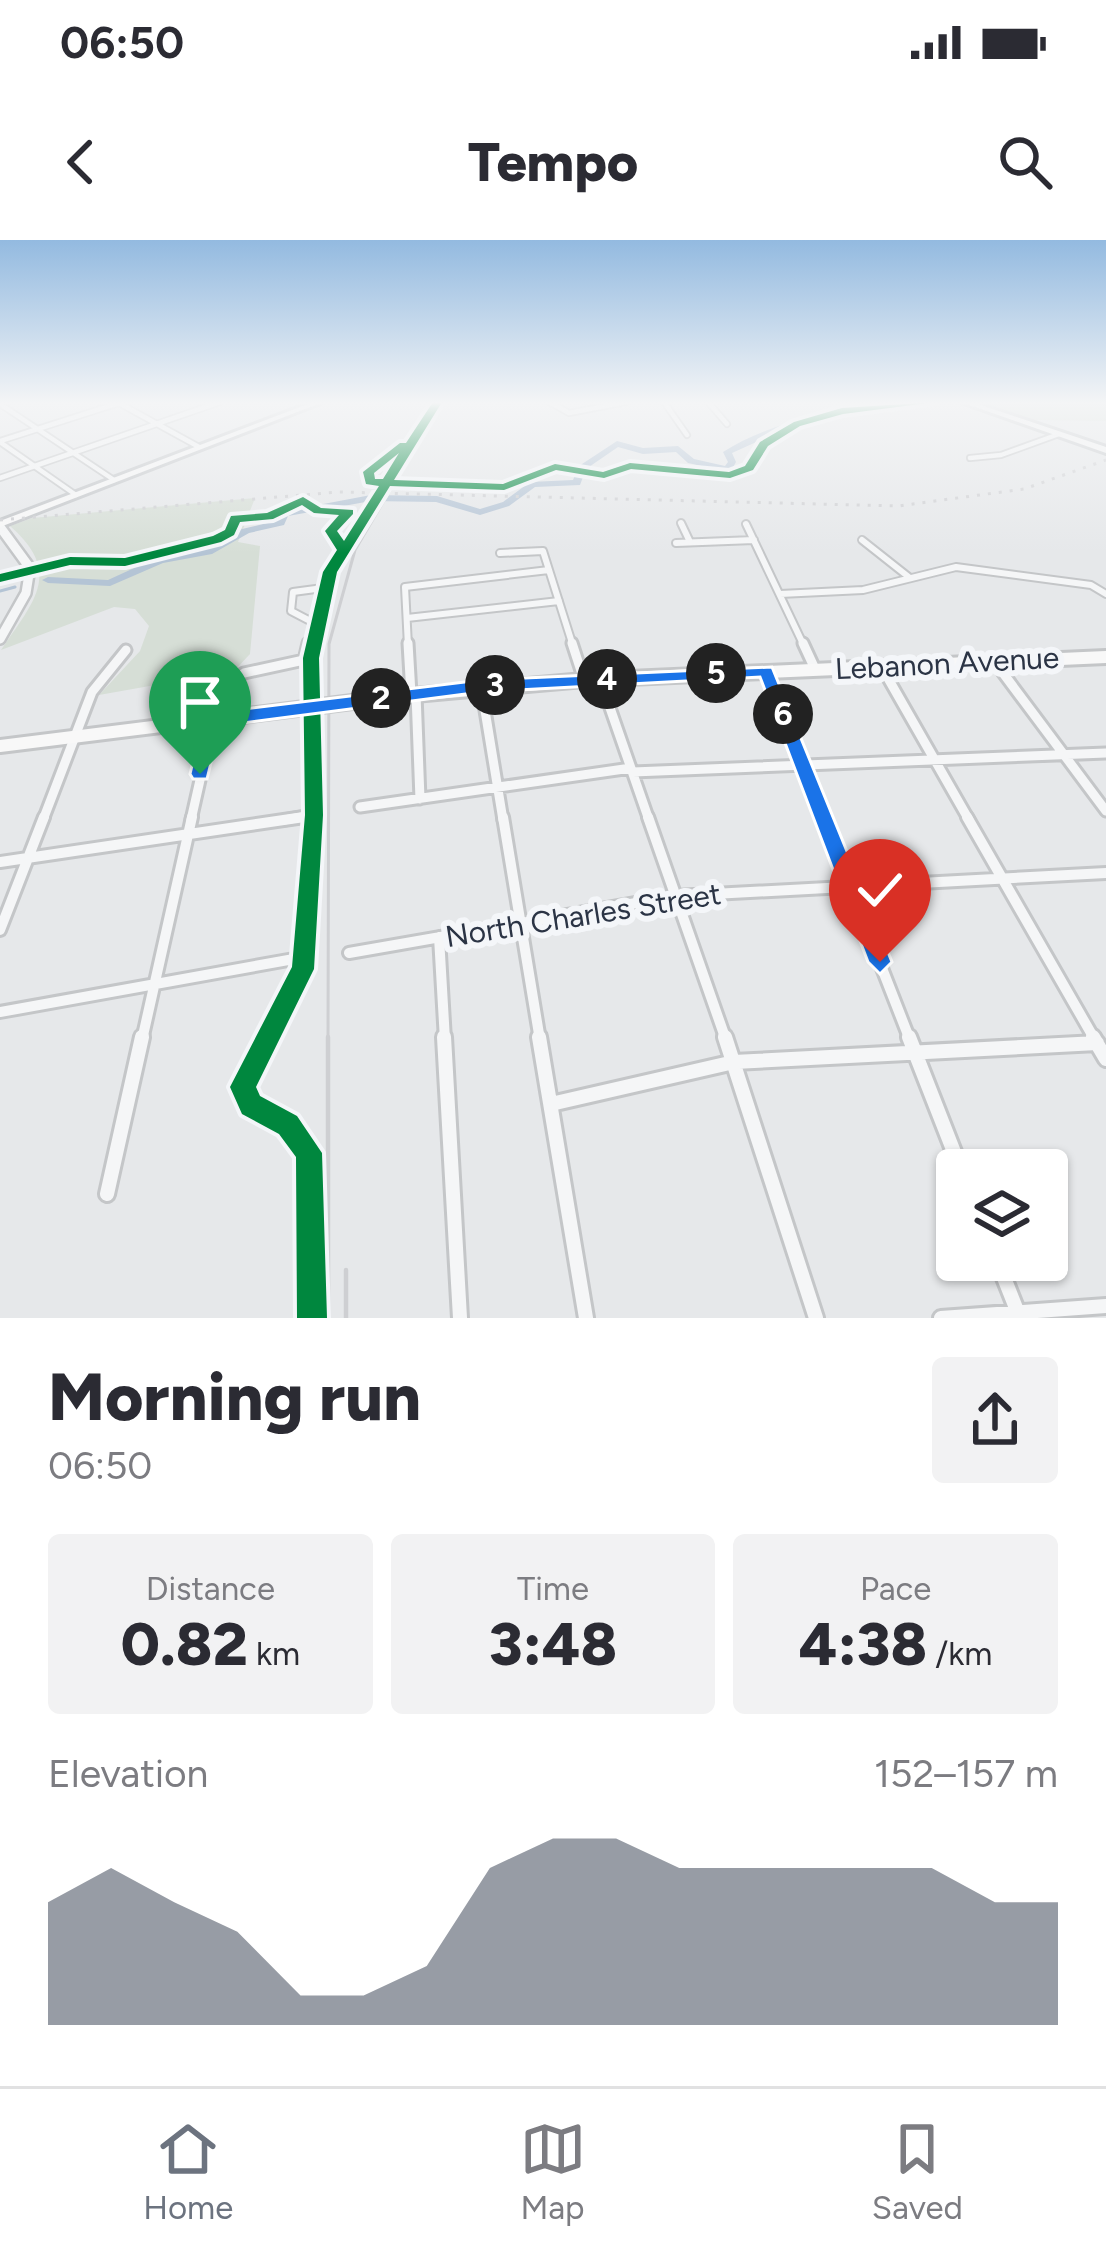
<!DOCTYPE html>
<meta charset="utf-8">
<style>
body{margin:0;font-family:Figtree,sans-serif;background:#f2f2f3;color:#2b2b33;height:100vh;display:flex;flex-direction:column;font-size:45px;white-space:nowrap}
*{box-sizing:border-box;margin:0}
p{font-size:39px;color:#7c7c81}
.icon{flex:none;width:66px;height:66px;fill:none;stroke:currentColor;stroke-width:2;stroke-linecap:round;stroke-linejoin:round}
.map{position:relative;height:1078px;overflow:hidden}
.panel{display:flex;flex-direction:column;background:#fff;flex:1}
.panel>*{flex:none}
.buttons{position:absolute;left:936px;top:909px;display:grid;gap:24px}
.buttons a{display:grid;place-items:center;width:132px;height:132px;border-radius:12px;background:#fff;box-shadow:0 3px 9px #0004;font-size:60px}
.pin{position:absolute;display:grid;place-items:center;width:102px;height:102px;color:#fff;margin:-123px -51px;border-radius:50% 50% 50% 0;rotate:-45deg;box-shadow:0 0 12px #0007}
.pin .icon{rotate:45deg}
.km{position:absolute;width:60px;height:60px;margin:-30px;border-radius:50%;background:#222;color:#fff;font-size:33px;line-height:60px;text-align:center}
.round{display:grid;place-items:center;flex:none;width:126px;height:126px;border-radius:12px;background:#f2f2f3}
.headline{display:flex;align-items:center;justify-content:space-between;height:204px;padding:0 48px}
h1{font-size:66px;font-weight:800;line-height:90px}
.metrics{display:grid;grid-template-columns:repeat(3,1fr);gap:18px;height:204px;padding:12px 48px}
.metrics div{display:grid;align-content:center;border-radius:12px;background:#f2f2f3;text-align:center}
.metrics b{font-size:60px;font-weight:800}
.metrics small{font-size:33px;font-weight:400}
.metrics p{font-size:33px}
.chart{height:336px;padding:24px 48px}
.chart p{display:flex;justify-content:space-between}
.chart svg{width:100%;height:216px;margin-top:12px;fill:#6c737f;opacity:.7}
.status{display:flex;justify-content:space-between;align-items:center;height:84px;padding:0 60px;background:#fff;direction:ltr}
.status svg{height:33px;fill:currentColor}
header{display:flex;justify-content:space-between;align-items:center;height:156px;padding:0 48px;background:#fff;font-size:54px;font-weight:800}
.tabs{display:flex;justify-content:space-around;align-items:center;height:168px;border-top:3px solid #e1e1e2;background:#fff;font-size:33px;color:#7c7c81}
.tabs a{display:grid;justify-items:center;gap:6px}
.tabs .active{color:#6c737f}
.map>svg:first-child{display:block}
.green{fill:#d6ded6}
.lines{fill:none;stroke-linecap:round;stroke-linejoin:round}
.stream{stroke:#b4c4d5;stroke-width:3}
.river{fill:#b4c4d5;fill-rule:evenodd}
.minor-far4-casing{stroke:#c4c6c8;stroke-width:8}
.minor-far3-casing{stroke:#c4c6c8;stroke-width:10}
.minor-far2-casing{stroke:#c4c6c8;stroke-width:15}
.minor-far1-casing{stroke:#c4c6c8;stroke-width:16}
.minor-casing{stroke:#c4c6c8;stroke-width:20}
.tertiary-casing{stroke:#c4c6c8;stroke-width:14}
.secondary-casing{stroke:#c4c6c8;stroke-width:18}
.primary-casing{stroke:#c2c5c8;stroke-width:6}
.minor-far4{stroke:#f5f6f7;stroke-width:4.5}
.minor-far3{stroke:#f5f6f7;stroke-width:6}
.minor-far2{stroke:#f5f6f7;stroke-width:9}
.minor-far1{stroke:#f5f6f7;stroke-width:10}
.minor{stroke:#f5f6f7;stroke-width:14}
.tertiary{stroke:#f5f6f7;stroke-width:9}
.secondary{stroke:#f8f8f8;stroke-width:12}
.primary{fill:#f8f8f8;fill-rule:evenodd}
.tram-far1{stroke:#cecfd2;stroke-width:3}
.tram{stroke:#cecfd2;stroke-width:4.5}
.rail{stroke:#cecfd2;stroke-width:3;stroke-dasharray:3 8;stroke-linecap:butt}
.secondary-bridge-casing{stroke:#c4c6c8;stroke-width:18;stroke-linecap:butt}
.secondary-bridge{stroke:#f8f8f8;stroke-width:12}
.cycleway-casing{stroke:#f4f6f9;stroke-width:8}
.cycleway{fill:#00873e;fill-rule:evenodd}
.route{fill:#1a73e8;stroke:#fff;stroke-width:3}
.labels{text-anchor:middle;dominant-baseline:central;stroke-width:12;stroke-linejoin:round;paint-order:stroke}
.street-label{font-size:30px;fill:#2b3445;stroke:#f4f6f9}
</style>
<div class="status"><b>06:50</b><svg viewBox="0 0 49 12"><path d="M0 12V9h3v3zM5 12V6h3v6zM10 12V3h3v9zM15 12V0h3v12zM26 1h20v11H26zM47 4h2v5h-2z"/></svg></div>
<header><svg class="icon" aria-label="back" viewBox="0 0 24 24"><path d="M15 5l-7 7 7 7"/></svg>Tempo<svg class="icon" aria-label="search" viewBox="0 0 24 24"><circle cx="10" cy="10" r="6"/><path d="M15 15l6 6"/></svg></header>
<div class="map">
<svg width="1106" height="1078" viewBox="0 0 1106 1078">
<rect width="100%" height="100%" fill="#e6e8ea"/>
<path class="green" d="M977 162H1106V181L1032 180Z
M255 258 238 302 260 306 250 414 234 431 99 455 140 411 149 386 135 369 114 367 1 410C33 362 64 333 10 286L32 278Z"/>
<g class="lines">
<path class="stream" d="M0 351 15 347"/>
<path class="river" d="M872 162H884L785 189 732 213 736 222 731 231 728 232 688 223 676 212 643 214 618 207 586 229 580 245 535 247 509 266 480 275 436 262 371 261 288 276 284 285 249 293 212 314 163 323 110 346 48 343 42 340 48 337 108 340 156 318 205 309 242 289 276 281 281 272 371 255 437 256 480 269 503 262 530 242 573 240 579 226 617 201 643 208 678 206 694 219 725 226 728 222 723 212C766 184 822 174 872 162Z
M981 162H1007C1001 166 987 166 981 162Z"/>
<defs>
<path id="minor-far4" d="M117 162 199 207
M549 162 569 173 626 162
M664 162 687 195
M708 162 727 184
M0 164 114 240
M0 201 122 162
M0 202 76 255
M970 218 1001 215 1059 194
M0 238 220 162"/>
<path id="minor-far3" d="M681 283 690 302
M746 284 804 406
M862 300 910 338
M676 303 754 300
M500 313 543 311 573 406
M780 354 863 350 956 327 1091 345 1106 354
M407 378 559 361
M308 406 314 383 291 371 293 352 323 348 313 380
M408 406 405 347 549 330"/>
<path id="minor-far2" d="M408 403 411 454
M572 403 584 440
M803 403 815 429
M994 421 1106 571
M881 426 969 580
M766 431 824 580
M600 439 649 580
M481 446 503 580
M416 454 420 559
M633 532 1106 513
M360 567 631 528
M43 580 92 452 126 410
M191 580 221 447 244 433 304 420 308 403
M284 580 314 575"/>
<path id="minor-far1" d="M503 577 540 800
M648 577 726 800
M823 577 910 800
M967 577 1095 800
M0 622 304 577
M0 690 44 577
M439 697 445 800
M349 713 676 656 1106 633
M0 772 305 717
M142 800 192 577"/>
<path id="minor" d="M444 797 460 1078
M539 797 586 1078
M725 797 816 1078
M909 797 961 930
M1093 797 1106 819
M551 864 734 822 1097 803
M107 954 142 797
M997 1020 1018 1073
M941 1078 1106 1066"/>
<path id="tertiary" d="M0 287 30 328 26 353 0 399"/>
<path id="secondary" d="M392 457 584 440 1106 417
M0 506 257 474"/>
<path id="primary" d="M313 162H323L0 287V281Z
M961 162H972L1106 207V213Z"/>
</defs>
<use href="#minor-far4" class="minor-far4-casing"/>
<use href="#minor-far3" class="minor-far3-casing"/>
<use href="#minor-far2" class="minor-far2-casing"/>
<use href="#minor-far1" class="minor-far1-casing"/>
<use href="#minor" class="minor-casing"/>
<use href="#tertiary" class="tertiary-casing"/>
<use href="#secondary" class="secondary-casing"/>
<use href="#primary" class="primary-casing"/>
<use href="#minor-far4" class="minor-far4"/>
<use href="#minor-far3" class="minor-far3"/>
<use href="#minor-far2" class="minor-far2"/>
<use href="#minor-far1" class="minor-far1"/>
<use href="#minor" class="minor"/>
<use href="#tertiary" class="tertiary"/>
<use href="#secondary" class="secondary"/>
<use href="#primary" class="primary"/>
<path class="tram-far1" d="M328 800 329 404 355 310 442 162"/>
<path class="tram" d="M346 1030V1078
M328 1078V797"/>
<path class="rail" d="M0 280 339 252 898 266 1024 249 1106 220"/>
<defs>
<path id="secondary-bridge" d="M257 474 392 457"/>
</defs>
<use href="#secondary-bridge" class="secondary-bridge-casing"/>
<use href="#secondary-bridge" class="secondary-bridge"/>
<defs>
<path id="cycleway" d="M433 162H442L394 240 503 244 555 224 603 232 630 223 729 232 745 226 760 202 794 182 842 168 936 162 843 174 800 186 768 206 753 230 730 238 631 229 604 238 556 230 504 250 390 246 337 332 319 418 323 575 314 729 256 847 260 856 297 876 322 913 327 1078H297L296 917 279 894 242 874 230 847 292 727 305 575 303 418 323 332 337 310 325 291 339 275 314 273 302 265 273 279 240 282 234 295 221 302 125 326 70 325 0 342V334L70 317 125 318 213 296 225 290 231 276 267 273 303 257 321 268 353 270V274L337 291 344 301 379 246 366 244 363 232 400 203H406ZM399 213 383 239H375L374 233Z"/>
</defs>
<use href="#cycleway" class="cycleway-casing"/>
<use href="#cycleway" class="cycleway"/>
</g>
<linearGradient id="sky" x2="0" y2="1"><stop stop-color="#93bae0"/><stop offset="0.52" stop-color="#f4f5f6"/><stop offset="1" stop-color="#f4f5f6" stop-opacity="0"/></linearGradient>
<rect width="1106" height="313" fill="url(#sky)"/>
<path class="route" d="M772 427 892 722 880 734 868 722 760 437 481 452 220 486 207 539H193L190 534 203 480 212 473 481 440Z"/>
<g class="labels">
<g class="street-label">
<text transform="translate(947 423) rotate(-3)">Lebanon Avenue</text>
<text transform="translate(583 675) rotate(-9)">North Charles Street</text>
</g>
</g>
</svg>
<div class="buttons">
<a><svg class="icon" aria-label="layers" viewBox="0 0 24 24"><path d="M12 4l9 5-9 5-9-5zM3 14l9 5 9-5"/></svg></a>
</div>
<div class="pin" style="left:200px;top:534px;background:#1e9e55"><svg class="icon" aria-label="arrive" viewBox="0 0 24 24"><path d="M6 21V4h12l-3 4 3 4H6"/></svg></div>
<div class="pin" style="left:880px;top:722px;background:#d93025"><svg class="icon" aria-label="check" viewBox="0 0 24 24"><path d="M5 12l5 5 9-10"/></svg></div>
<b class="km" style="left:381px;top:458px">2</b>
<b class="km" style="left:495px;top:445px">3</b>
<b class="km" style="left:607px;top:439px">4</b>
<b class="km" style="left:716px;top:433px">5</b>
<b class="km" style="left:783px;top:474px">6</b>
</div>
<section class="panel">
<div class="headline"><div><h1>Morning run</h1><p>06:50</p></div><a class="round"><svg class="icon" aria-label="share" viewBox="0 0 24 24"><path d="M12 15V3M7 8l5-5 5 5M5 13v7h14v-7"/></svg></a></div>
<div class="metrics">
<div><p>Distance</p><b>0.82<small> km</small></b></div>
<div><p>Time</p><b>3:48</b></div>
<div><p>Pace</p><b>4:38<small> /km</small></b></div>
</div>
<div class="chart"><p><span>Elevation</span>152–157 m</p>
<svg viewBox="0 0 160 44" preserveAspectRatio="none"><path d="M0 44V19L10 12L20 19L30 25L40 38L50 38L60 32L70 12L80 6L90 6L100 12L110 12L120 12L130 12L140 12L150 19L160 19V44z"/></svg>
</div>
</section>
<nav class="tabs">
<a class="active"><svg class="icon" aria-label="home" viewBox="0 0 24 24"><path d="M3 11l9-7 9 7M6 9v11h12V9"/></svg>Home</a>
<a><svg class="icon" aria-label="map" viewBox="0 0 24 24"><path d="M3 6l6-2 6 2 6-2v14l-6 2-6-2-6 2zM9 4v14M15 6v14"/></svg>Map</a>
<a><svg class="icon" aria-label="saved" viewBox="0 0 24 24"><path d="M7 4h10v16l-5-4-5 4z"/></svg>Saved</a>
</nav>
